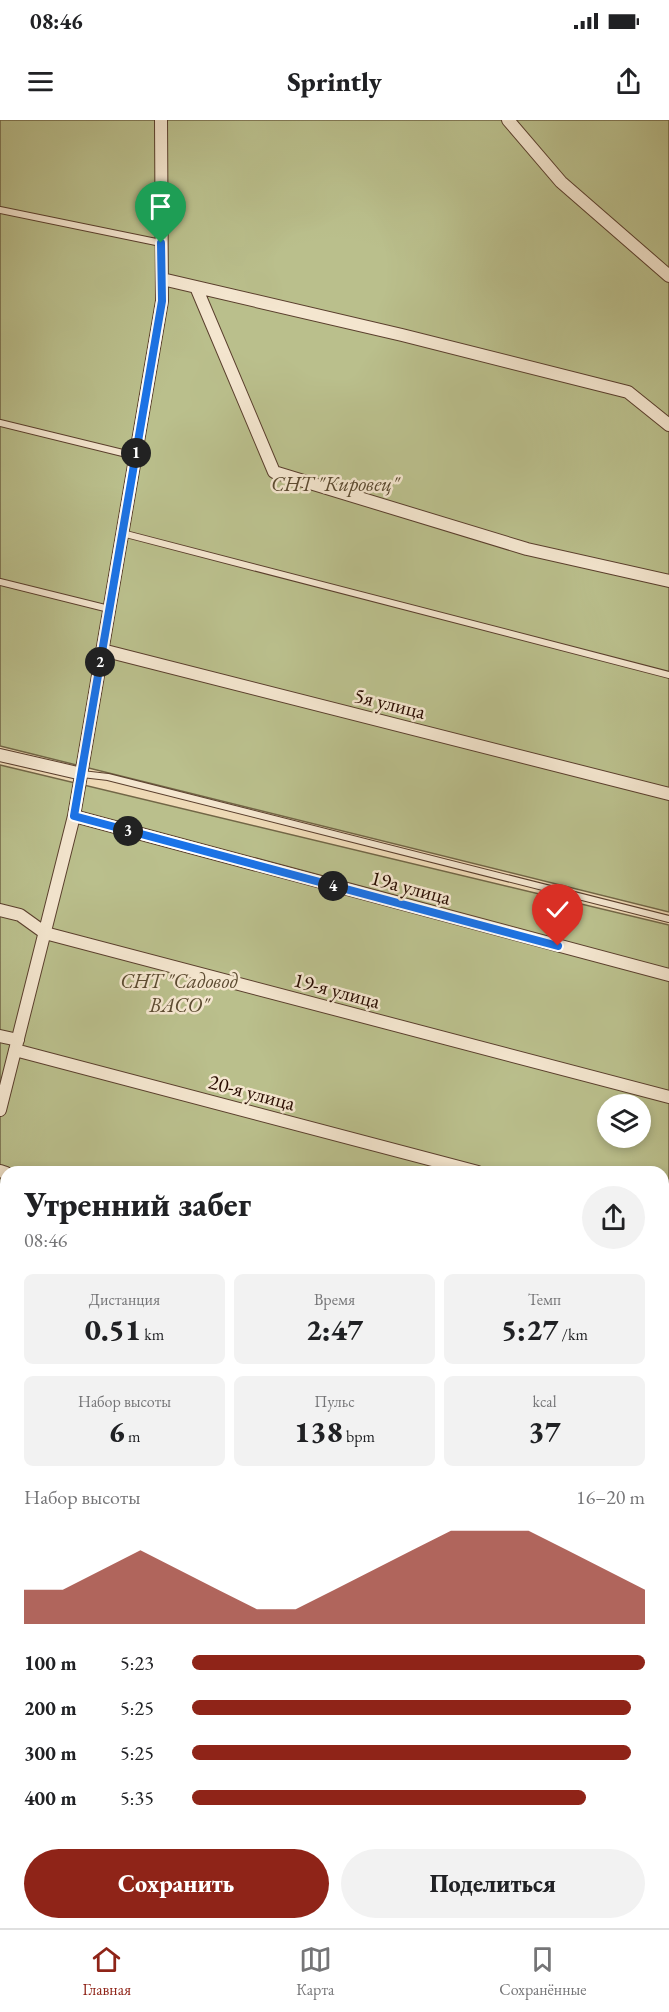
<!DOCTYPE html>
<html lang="ru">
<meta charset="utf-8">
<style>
body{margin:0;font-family:"EB Garamond",serif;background:#f2f2f2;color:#202124;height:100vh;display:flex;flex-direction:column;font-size:22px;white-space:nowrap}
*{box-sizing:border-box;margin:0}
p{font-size:20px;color:#757577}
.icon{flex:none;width:33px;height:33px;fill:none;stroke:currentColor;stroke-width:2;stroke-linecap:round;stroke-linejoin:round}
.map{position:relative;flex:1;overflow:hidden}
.panel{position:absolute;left:0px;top:1046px;width:669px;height:764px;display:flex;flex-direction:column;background:#fff;border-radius:18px 18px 0 0;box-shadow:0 3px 9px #0003}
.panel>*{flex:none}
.buttons{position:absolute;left:597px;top:974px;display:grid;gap:12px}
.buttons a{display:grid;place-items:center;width:54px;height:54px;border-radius:50%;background:#fff;box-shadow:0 3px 9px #0003;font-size:30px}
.pin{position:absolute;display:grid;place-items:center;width:51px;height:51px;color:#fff;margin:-62px -26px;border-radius:50% 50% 50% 0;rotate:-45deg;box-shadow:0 0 6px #0007}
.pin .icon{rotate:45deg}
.km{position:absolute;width:30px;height:30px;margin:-15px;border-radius:50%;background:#222;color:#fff;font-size:16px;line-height:30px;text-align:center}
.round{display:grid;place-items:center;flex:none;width:63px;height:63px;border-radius:32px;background:#f2f2f2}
.overview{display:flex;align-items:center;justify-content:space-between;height:102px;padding:0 24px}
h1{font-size:33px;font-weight:800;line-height:45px}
.metrics{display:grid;grid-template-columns:repeat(3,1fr);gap:9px;height:102px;padding:6px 24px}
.metrics div{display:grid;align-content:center;border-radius:9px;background:#f2f2f2;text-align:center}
.metrics b{font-size:30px;font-weight:800}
.metrics small{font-size:16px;font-weight:400}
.metrics p{font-size:16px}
.chart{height:168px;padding:12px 24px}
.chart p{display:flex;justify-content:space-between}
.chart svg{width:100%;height:108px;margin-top:6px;fill:#8f2418;opacity:.7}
.button{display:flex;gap:12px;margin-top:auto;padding:12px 24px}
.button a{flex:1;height:69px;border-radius:36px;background:#8f2418;color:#fff;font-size:24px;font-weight:800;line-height:69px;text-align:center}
.button a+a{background:#f2f2f2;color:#202124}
ul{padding:0 24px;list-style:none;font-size:20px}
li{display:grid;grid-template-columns:96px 72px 1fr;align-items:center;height:45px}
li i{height:15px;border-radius:8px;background:#8f2418}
.status{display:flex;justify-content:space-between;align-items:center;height:42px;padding:0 30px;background:#fff;direction:ltr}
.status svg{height:16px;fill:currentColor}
header{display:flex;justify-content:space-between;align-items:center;height:78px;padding:0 24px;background:#fff;font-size:27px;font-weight:800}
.tab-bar{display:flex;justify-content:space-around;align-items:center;height:84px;border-top:2px solid #e0e0e0;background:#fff;font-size:16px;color:#757577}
.tab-bar a{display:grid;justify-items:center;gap:3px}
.tab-bar .active{color:#8f2418}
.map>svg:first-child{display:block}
.green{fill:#babf8c;stroke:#726646;stroke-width:1.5;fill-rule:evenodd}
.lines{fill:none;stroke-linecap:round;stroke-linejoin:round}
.service-casing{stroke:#5a3f2d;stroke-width:8}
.minor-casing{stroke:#5a3f2d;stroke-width:14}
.service{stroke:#f4e6cf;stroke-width:6}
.minor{stroke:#f4e6cf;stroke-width:12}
.route-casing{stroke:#fff;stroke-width:12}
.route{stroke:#1a73e8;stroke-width:8}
.labels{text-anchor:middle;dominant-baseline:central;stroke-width:5;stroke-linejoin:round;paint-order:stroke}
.park-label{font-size:21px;font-style:italic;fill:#5c4b31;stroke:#f4e6cf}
.street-label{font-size:21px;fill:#290c00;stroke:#f4e6cf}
</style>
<div class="status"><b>08:46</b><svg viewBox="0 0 49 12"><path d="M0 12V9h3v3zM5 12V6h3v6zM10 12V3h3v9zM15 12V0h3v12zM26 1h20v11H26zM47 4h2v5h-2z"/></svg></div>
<header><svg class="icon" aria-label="menu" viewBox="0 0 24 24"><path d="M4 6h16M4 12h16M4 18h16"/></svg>Sprintly<svg class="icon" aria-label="share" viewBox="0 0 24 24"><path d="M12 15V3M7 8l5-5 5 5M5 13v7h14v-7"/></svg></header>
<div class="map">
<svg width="669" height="1808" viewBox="0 0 669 1808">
<rect width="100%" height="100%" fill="#eed9b5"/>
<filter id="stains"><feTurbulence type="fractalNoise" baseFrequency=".00333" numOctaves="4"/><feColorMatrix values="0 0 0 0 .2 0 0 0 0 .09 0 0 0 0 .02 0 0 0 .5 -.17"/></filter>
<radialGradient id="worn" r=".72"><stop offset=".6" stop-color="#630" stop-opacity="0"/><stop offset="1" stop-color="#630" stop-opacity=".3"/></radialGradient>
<path class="green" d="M0 0H669V792L0 626Z
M0 645 669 805V1741L663 1744V1052H6V1728L0 1727ZM608 984H640V1017H608Z
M0 1795H6V1803H75L119 1808H0Z
M327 1803H555L546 1808H348Z"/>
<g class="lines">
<defs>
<path id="service" d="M0 90 161 123
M0 303 135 336
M122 413 669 555
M0 462 109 489
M82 654 108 657 669 799"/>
<path id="minor" d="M508 0 561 62 669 156
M162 159 402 215 628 272 669 305
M196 167 274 352 527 429 669 461
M102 530 669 674
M0 635 82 654
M74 696 669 855
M0 790 20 795 45 813 669 977
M0 916 18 920
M15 930 478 1052
M0 990 74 696 162 181 161 0
M0 1051 6 1053
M663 1100 669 1102
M0 1203 6 1205
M663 1228 669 1229
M0 1300 6 1302
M663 1386 669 1388
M0 1426 6 1428
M663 1477 669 1479
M0 1555 6 1556
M663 1599 669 1601
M0 1677 6 1678
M663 1724 669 1726
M663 1770 669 1765
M0 1774H6
M196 1803 236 1808
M612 1808 619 1803"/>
</defs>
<use href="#service" class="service-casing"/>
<use href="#minor" class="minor-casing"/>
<use href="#service" class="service"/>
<use href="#minor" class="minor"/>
</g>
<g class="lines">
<defs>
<path id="route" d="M161 123 162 181 74 696 558 826"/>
</defs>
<use href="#route" class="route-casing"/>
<use href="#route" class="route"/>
</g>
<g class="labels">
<g class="park-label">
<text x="335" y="363">СНТ "Кировец"</text>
<text x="179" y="860">СНТ "Садовод<tspan x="179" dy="24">ВАСО"</tspan></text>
</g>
<g class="street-label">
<text transform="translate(390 583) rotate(14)">5я улица</text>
<text transform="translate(411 767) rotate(15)">19а улица</text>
<text transform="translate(337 870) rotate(15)">19-я улица</text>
<text transform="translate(252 972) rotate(15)">20-я улица</text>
</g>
</g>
<rect width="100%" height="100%" filter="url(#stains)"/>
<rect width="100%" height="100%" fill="url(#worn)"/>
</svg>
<div class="buttons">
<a><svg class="icon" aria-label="layers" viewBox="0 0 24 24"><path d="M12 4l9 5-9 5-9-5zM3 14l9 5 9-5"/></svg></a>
</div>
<div class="pin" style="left:161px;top:123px;background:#1e9e55"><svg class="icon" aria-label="arrive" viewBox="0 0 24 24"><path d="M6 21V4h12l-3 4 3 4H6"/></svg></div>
<div class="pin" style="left:558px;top:826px;background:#d93025"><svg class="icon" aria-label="check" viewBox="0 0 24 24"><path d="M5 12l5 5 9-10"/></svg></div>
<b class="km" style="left:136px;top:333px">1</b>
<b class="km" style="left:100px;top:542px">2</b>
<b class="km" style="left:128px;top:711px">3</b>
<b class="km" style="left:333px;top:766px">4</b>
<section class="panel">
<div class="overview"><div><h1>Утренний забег</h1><p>08:46</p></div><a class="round"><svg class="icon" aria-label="share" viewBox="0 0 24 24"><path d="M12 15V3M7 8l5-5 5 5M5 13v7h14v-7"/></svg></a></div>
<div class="metrics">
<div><p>Дистанция</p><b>0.51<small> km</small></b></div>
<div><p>Время</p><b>2:47</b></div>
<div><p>Темп</p><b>5:27<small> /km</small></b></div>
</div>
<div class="metrics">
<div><p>Набор высоты</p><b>6<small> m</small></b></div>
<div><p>Пульс</p><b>138<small> bpm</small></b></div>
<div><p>kcal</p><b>37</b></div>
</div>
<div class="chart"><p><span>Набор высоты</span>16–20 m</p>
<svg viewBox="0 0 160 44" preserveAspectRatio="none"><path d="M0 44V30L10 30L20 22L30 14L40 22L50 30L60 38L70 38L80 30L90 22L100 14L110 6L120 6L130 6L140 14L150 22L160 30V44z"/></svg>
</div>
<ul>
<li><b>100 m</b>5:23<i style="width:100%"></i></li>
<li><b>200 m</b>5:25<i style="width:97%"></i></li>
<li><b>300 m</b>5:25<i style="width:97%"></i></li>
<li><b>400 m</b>5:35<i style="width:87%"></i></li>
</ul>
<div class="button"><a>Сохранить</a><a>Поделиться</a></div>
</section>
</div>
<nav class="tab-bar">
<a class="active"><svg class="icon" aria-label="home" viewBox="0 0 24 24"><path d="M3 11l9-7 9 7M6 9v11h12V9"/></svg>Главная</a>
<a><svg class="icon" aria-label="map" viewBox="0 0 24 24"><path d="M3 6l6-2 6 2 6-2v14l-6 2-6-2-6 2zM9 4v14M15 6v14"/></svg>Карта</a>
<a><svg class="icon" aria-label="saved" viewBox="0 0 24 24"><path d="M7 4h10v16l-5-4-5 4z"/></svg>Сохранённые</a>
</nav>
